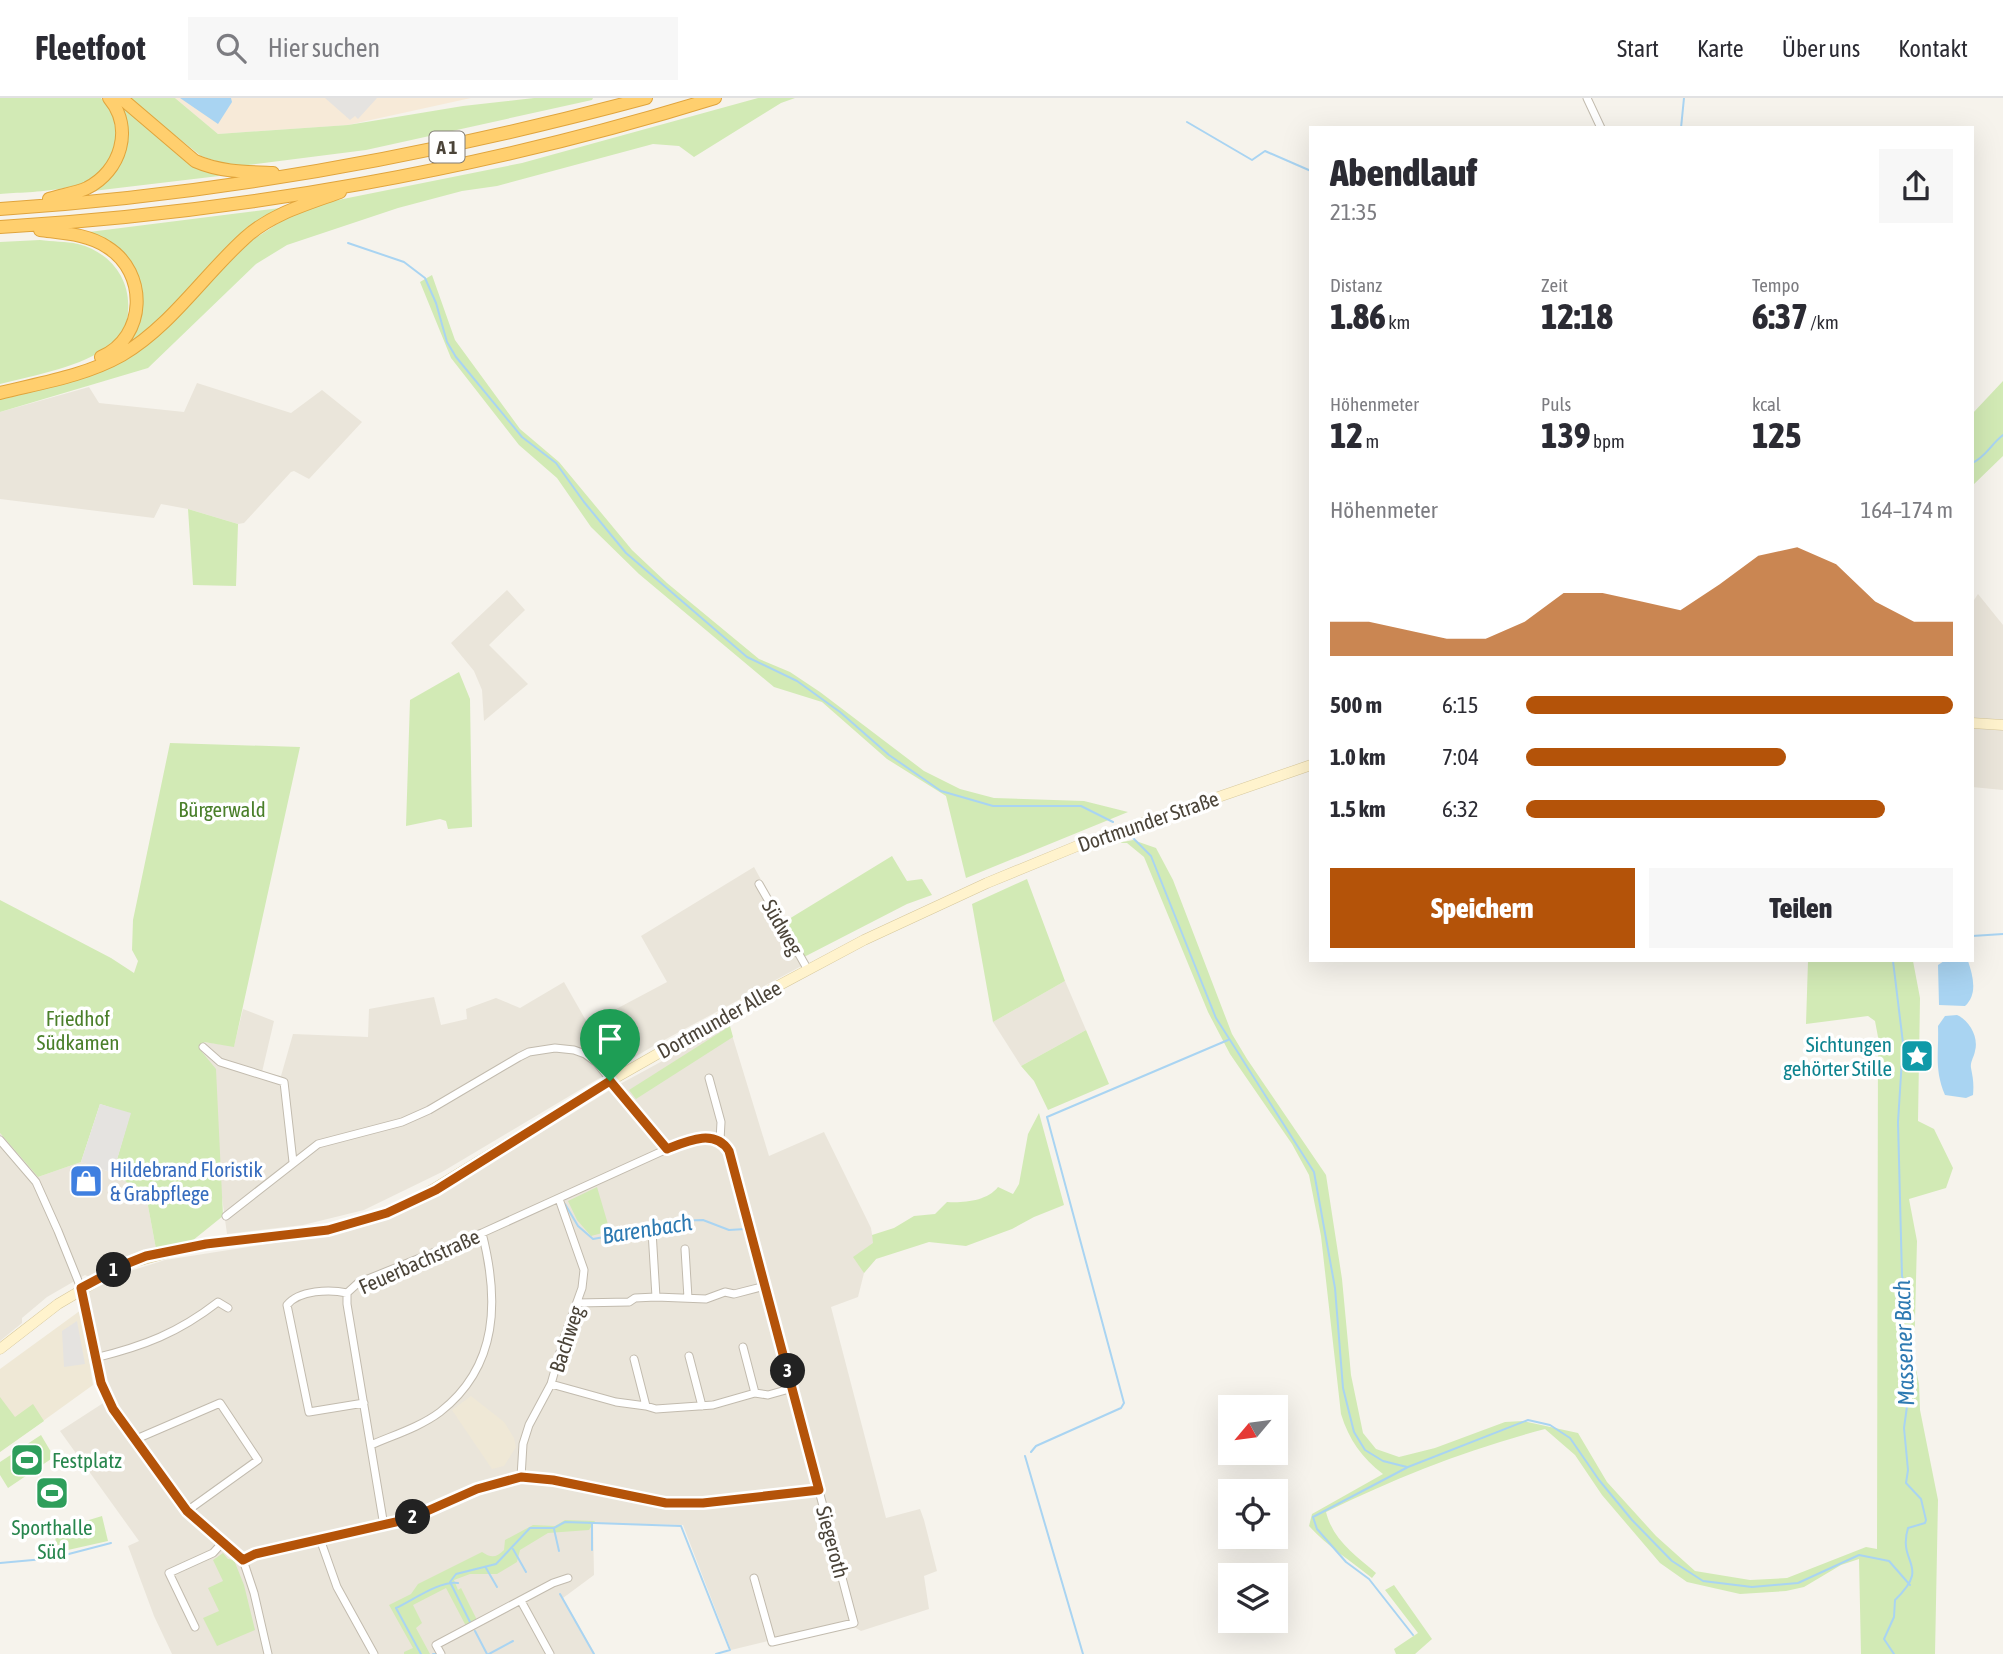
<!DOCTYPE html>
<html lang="de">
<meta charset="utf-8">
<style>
body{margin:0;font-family:"Asap Condensed",sans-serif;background:#f7f7f7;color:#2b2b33;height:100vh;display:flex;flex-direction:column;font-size:26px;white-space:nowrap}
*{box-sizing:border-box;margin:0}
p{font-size:23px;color:#7c7c81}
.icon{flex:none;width:38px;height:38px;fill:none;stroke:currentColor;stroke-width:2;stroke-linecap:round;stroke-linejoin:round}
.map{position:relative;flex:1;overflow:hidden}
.drawer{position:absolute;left:1309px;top:28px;width:665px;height:836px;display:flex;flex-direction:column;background:#fff;border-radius:0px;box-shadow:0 7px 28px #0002}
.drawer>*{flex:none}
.needle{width:46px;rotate:241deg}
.controls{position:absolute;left:1218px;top:1297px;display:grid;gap:14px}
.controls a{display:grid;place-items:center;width:70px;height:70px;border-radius:0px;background:#fff;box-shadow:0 7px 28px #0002;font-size:35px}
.pin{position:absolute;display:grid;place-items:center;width:60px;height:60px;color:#fff;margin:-72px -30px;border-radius:50% 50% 50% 0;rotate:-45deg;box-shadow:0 0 7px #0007}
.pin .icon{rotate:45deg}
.km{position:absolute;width:35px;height:35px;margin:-18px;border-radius:50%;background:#222;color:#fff;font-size:19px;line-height:35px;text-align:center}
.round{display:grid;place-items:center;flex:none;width:74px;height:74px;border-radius:0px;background:#f7f7f7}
.head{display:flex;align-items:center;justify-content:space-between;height:119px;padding:0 21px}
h1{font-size:38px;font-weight:800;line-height:52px}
.metrics{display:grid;grid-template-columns:repeat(3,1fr);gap:10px;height:119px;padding:7px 21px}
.metrics div{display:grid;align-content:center}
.metrics b{font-size:35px;font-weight:800}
.metrics small{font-size:19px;font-weight:400}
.metrics p{font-size:19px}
.chart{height:196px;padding:14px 21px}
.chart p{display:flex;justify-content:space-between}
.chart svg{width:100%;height:126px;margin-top:7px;fill:#b45309;opacity:.7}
.action{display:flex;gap:14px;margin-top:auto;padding:14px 21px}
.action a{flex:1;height:80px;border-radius:0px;background:#b45309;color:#fff;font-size:28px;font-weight:800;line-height:80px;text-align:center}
.action a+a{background:#f7f7f7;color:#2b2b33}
ul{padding:0 21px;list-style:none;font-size:23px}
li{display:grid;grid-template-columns:112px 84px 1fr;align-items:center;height:52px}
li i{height:18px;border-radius:9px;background:#b45309}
header{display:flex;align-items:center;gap:42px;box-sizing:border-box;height:98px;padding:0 35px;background:#fff;border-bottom:2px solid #e1e1e2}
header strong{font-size:33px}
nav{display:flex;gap:38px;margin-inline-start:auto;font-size:24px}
.search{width:490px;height:63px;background:#f7f7f7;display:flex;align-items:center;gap:18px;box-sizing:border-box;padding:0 24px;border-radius:0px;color:#7c7c81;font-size:26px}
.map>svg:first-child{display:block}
.residential{fill:#eae5da}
.commercial{fill:#f7ead8}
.education{fill:#efe8d6}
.green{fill:#d2eab5}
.parking{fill:#e5e3e0}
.water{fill:#a9d4f2}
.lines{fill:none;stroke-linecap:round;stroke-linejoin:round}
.stream{stroke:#a9d4f2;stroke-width:2}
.street-casing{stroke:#c2bbae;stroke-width:9}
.secondary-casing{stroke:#d6c79b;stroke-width:11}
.highway-casing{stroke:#e0a43c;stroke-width:14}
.street{stroke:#fff;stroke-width:7}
.secondary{stroke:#fff3cd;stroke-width:10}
.highway{stroke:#ffcf6e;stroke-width:12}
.route-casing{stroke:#fff;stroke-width:14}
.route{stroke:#b45309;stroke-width:9}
.labels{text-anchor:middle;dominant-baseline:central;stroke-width:7;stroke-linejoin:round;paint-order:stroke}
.shield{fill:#fff;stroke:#817c74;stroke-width:2}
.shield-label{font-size:19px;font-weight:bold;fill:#4b4439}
.park-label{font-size:21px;fill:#4a7f2a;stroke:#fff}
.street-label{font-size:21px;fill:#4b4439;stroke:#fff}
.culture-label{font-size:21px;fill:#0d838f;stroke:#fff;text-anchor:end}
.shop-label{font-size:21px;fill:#366cbe;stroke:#fff;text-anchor:start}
.leisure-label{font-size:21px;fill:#27864d;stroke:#fff;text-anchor:start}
.water-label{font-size:23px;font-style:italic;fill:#2e7ab2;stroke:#fff}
</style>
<header>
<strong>Fleetfoot</strong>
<div class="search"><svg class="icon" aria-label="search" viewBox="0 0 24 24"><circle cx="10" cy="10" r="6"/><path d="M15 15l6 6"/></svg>Hier suchen</div>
<nav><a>Start</a><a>Karte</a><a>Über uns</a><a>Kontakt</a></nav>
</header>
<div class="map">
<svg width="2003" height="1556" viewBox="0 0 2003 1556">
<rect width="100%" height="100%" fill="#f6f3ec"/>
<path class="residential" d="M197 285 291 315 322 292 362 324 309 381 294 373 291 374 244 425 238 426 188 411 161 406 154 420 0 401V314L89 289 99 305 184 314Z
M507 492 525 512 489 547 528 586 484 623 482 592 474 573 451 545Z
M1978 496 2003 527V692L1972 689V505Z
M754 769 807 865 655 947 442 1074 364 1112 303 1127 227 1136 202 954 204 944 234 948 243 911 274 923 262 974 281 978 293 936 368 939 369 911 434 899 441 927 467 921 466 911 496 900 520 910 564 884 588 926 667 884 641 838Z
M1065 883 1086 932 1021 968 993 924Z
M729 927 769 1058 824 1034 871 1130 876 1161 864 1175 858 1199 831 1209 886 1420 920 1411 924 1422 937 1473 924 1478 929 1511 861 1533 846 1524 731 1552 683 1427 593 1425 594 1477 563 1500 595 1556H172L154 1518 128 1448 139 1443 60 1333 111 1300 103 1279 88 1194 127 1174 165 1162 344 1134 398 1117 521 1047 620 986Z
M0 1035 38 1079 81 1064 113 1075 146 1097 156 1151 132 1156 89 1179 85 1177 47 1199 22 1220V1225L0 1243Z"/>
<path class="commercial" d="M175 0H471L348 27 218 36Z"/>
<path class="education" d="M81 1212 93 1287 0 1354V1271Z
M471 1298 504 1324 514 1340 516 1349 504 1368 492 1371 452 1312Z"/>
<path class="green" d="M0 0H101C112 12 119 29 116 45 114 50 114 57 112 61 95 96 33 93 0 96Z
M128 0H175L218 36 348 27 463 8 534 0H593L592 2 366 52 233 69 201 58Z
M758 0H795L781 5 694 59 679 48 653 46 497 88 462 93 398 110 287 147 256 166 148 270 0 314V299L89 276 178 216 251 143 285 121 323 105 522 65Z
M120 7 218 75 219 78 93 93C127 60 133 55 120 7Z
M280 110V112L148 232 130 247 128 244 133 174 89 134Z
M40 142C52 144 66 143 78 146 110 154 131 181 128 213 128 225 122 238 112 246 80 270 38 276 0 286V144Z
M432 177 455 242 520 331 559 364 632 452 667 485 759 561 790 574 820 594 924 673 960 691 994 700 1084 703 1128 714 966 780 946 698 887 661 822 604 774 589 639 476 591 429 557 380 519 347 451 260 420 184Z
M2003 283V358L1972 388V316Z
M188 411 238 426 236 488 193 487Z
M459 574 470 601 472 729 448 731 446 723 440 721 406 728 410 602Z
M170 645 300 649 234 949 204 944 202 954 216 971 223 1118 192 1143 156 1151 146 1097 113 1075 130 1016 100 1006 81 1064 38 1079 0 1035V802L111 860 134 875 138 863 132 852 133 822Z
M1133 742 1156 750 1173 782 1232 936 1247 961 1326 1077 1342 1181 1351 1277 1363 1335 1376 1351 1399 1359 1435 1350 1505 1324 1523 1323 1578 1335 1607 1384 1656 1438 1695 1473 1750 1482 1787 1480 1866 1449 1877 1451 1878 939 1875 923 1868 918 1806 926 1808 863H1913L1920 900 1918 1023 1934 1031 1953 1070 1946 1090 1909 1101 1917 1143 1914 1262 1919 1286 1920 1312 1938 1402 1935 1556H1861L1859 1461 1841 1467 1804 1489 1786 1493 1740 1496 1687 1484 1660 1465 1602 1397 1575 1357 1545 1331C1468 1351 1397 1379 1326 1414 1333 1442 1355 1457 1376 1475L1372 1480C1351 1463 1327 1448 1309 1428L1312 1416 1383 1376C1362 1360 1349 1342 1341 1316L1321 1138 1309 1077 1292 1046 1230 956 1208 914 1144 759 1127 745H1118Z
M892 758 907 783 922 781 932 797 907 806 804 859 784 824Z
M1027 781 1065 883 993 924 972 806Z
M730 928 733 939 636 1001 629 992Z
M1086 932 1109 986 1048 1012 1034 983 1021 968Z
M1039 1015 1064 1107 1034 1119 1012 1131 966 1148 929 1144 876 1161 864 1175 853 1159 873 1145 872 1137 894 1130 914 1118 935 1116 947 1104C964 1105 987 1103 998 1089L1013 1096 1019 1086 1028 1036Z
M597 1089 610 1133 591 1138 577 1122 568 1103Z
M0 1299 15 1319 33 1306 44 1323 0 1354Z
M41 1337 54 1359 8 1390 0 1377V1364Z
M102 1418 108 1443 59 1454 53 1433Z
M565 1422 595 1423 589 1432 548 1435 520 1452 517 1464 497 1476H470L454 1482 458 1492 461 1490 477 1522 466 1528 446 1490 413 1507 422 1525 416 1530 430 1556H404V1554L413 1550 389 1507 411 1496 418 1486 482 1454C491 1460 496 1460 504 1452L505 1442 533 1427 555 1428Z
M223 1455 228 1461 234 1462 244 1487 255 1532 217 1548 203 1520 219 1513 208 1490 223 1483 213 1462Z
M1394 1487 1432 1541 1415 1556H1396L1394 1551 1418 1535 1385 1492Z"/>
<path class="parking" d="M325 0H377L358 21 355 18 350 22Z
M100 1006 131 1015 113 1075 81 1064Z
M77 1223 85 1266 64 1269 62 1233Z"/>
<path class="water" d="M180 0H231L232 4 218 26Z
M1944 863H1968C1973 878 1978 896 1965 908L1939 907 1938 867Z
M1957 917C1969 922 1979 939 1975 953 1974 959 1970 964 1971 970 1973 980 1974 986 1973 997L1966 1000 1945 997C1934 971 1939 955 1938 928L1945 918Z"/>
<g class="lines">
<path class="stream" d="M1187 24 1252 62 1265 53 1311 73
M1681 30 1684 0
M348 145 404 164 425 180 436 205 447 244 456 259 522 339 556 365 584 404 626 455 747 559 797 583 840 614 889 657 941 693 993 708H1081L1113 724
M1972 365C1986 359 1991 346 2003 337
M1132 739 1151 758 1216 920 1314 1074 1335 1190 1343 1290 1354 1334 1365 1352 1383 1363 1407 1369
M1972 838 2003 836
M1893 863 1903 945 1898 1024 1902 1178 1907 1194 1901 1227 1900 1253 1902 1269 1909 1294 1904 1330 1908 1372 1906 1385 1921 1401 1926 1422 1925 1425 1908 1430C1897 1467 1932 1466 1895 1502L1894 1519 1884 1541 1894 1556
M565 1106 578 1128 593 1141 627 1135 673 1123 703 1122 729 1132 745 1131
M1031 1354 1036 1348 1121 1310 1124 1305 1047 1019 1228 942
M1025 1358 1083 1556
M592 1425V1452
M554 1431 559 1453
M513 1451 526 1474
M61 1458 111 1445
M0 1465 55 1460
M486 1470 497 1489
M560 1496 594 1556
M470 1524 450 1484 456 1476 496 1466 530 1430H554L565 1424 681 1428 730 1552 716 1556
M475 1533 487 1556
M1413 1537 1369 1481 1346 1464 1317 1431 1313 1419 1408 1369 1528 1322 1550 1327 1570 1340 1599 1382 1632 1422 1672 1463 1703 1483 1752 1489 1798 1485 1859 1457 1889 1463 1910 1487
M421 1556 396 1510C413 1502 441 1482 458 1485
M433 1556H436
M489 1556 513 1543"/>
<defs>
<path id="street" d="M1587 0 1601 30
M759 786 808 872
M203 949 220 964 284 984 293 1064
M709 980 721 1024 720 1042
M0 1042 36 1084 58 1133 81 1190 101 1285 108 1302 119 1321 187 1413 243 1462 254 1495 268 1556
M226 1118 318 1046 402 1024 429 1012 519 959 529 954 555 950 574 952 585 956 596 964 667 1051
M652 1133 656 1199
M685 1151 688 1200
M347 1195C330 1191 299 1192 287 1207L309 1314 364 1305
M577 1205 629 1204 635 1200 656 1199 706 1201 725 1194 734 1196 765 1188
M743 1249 755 1295
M689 1258 702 1308
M95 1260C144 1248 178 1235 218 1204L228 1210
M634 1261 646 1308
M551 1286 616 1304 646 1308 656 1311 713 1307 755 1295 768 1297 793 1290
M134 1342 220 1305 258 1362 187 1413
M371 1347C394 1337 420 1329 440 1314 499 1268 499 1201 482 1135
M521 1379 523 1346 529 1327 551 1286 564 1240 582 1190 584 1172 559 1101
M384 1428 347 1206V1195L358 1185 482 1135 667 1051C687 1043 714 1030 729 1053L854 1525 772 1544 754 1480
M320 1441 337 1489 374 1556
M243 1462 255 1456 409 1421 477 1391 521 1379 553 1382 666 1405H703L819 1392
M521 1503 550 1556
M195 1529 169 1475 213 1455 223 1444
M441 1556 436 1547 553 1485 568 1480"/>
<path id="secondary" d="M1972 625 2003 627
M0 1251 58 1206 126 1166 189 1149 328 1132 368 1121 414 1103 610 983 759 898 864 842 987 785 1082 746 1311 667"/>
<path id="highway" d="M121 0 195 63C220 74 246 74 273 75
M49 101C61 97 76 95 87 90 121 73 134 30 109 0
M0 111C219 97 434 57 646 0
M0 129C237 115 487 71 715 0
M40 132C62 135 88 136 107 149 148 174 147 239 101 259
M0 295C40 285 85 278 122 257 171 228 203 178 245 140 271 116 307 106 340 94"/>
</defs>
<use href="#street" class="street-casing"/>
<use href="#secondary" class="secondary-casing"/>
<use href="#highway" class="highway-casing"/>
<use href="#street" class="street"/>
<use href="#secondary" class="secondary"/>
<use href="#highway" class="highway"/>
</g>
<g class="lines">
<defs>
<path id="route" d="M610 983 667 1051C687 1043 715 1030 729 1053L819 1392 703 1405H666L553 1382 521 1379 477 1391 409 1421 255 1456 243 1462 187 1413 113 1311 101 1285 81 1190 126 1166 146 1158 206 1146 328 1132 387 1115 436 1092Z"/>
</defs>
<use href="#route" class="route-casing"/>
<use href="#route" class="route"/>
</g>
<defs>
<symbol id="sight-square" viewBox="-11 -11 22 22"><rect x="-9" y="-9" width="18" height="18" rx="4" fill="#0f9aa8" stroke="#fff"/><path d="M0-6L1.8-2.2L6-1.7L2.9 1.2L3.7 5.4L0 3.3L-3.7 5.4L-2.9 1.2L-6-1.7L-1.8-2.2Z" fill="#fff"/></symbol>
<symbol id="shop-square" viewBox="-11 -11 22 22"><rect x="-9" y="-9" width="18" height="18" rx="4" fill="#3f7fe0" stroke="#fff"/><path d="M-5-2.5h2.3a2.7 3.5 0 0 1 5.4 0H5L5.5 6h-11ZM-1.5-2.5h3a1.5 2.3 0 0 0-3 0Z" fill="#fff"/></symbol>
<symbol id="stadium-square" viewBox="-11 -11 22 22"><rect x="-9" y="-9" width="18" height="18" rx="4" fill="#2e9e5b" stroke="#fff"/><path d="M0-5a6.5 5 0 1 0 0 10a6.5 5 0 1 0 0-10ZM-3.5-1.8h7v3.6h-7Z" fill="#fff"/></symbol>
</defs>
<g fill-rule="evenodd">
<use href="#sight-square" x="1898" y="939" width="38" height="38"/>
<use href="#shop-square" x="67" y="1064" width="38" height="38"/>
<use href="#stadium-square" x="8" y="1343" width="38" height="38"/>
<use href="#stadium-square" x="33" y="1376" width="38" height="38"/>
</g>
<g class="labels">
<rect class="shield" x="429.5" y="33.5" width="35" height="31" rx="5"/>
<g class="shield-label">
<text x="447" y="49">A 1</text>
</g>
<g class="park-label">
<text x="222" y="711">Bürgerwald</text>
<text x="78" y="920">Friedhof<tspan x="78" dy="24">Südkamen</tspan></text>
</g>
<g class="street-label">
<text transform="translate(1148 723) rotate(-19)">Dortmunder Straße</text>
<text transform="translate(783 829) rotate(60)">Südweg</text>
<text transform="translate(719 921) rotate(-29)">Dortmunder Allee</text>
<text transform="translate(419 1163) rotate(-24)">Feuerbachstraße</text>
<text transform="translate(566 1241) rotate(-72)">Bachweg</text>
<text transform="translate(833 1444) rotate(75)">Siegeroth</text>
</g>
<g class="culture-label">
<text x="1892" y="946">Sichtungen<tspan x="1892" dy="24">gehörter Stille</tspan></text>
</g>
<g class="shop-label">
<text x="110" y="1071">Hildebrand Floristik<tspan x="110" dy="24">&amp; Grabpflege</tspan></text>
</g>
<g class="leisure-label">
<text x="52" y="1362">Festplatz</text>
<text x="52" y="1429" text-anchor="middle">Sporthalle<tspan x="52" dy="24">Süd</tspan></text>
</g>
<g class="water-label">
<text transform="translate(647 1131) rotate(-9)">Barenbach</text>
<text transform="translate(1904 1245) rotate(-92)">Massener Bach</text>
</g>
</g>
</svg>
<div class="controls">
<a><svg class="needle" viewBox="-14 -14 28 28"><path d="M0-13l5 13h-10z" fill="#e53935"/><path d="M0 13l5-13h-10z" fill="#7c7c81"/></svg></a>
<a><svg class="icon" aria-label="locate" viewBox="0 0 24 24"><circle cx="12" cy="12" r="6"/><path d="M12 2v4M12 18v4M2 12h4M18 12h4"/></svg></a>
<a><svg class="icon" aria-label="layers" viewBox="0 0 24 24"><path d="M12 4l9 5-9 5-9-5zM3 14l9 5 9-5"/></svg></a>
</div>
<div class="pin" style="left:610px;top:983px;background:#1e9e55"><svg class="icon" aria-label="arrive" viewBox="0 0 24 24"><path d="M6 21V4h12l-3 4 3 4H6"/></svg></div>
<b class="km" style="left:114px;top:1172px">1</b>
<b class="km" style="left:413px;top:1419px">2</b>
<b class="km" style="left:788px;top:1273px">3</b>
<section class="drawer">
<div class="head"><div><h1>Abendlauf</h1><p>21:35</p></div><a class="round"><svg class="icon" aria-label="share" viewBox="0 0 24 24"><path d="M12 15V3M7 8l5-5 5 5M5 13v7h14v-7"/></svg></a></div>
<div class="metrics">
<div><p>Distanz</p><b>1.86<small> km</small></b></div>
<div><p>Zeit</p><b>12:18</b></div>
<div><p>Tempo</p><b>6:37<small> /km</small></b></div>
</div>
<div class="metrics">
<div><p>Höhenmeter</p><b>12<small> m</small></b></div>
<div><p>Puls</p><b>139<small> bpm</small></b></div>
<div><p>kcal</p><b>125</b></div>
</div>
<div class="chart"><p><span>Höhenmeter</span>164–174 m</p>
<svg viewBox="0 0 160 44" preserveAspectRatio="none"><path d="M0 44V32L10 32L20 35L30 38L40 38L50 32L60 22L70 22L80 25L90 28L100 19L110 9L120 6L130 12L140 25L150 32L160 32V44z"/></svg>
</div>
<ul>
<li><b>500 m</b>6:15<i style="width:100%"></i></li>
<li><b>1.0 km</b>7:04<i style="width:61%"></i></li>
<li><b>1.5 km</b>6:32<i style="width:84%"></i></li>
</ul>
<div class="action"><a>Speichern</a><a>Teilen</a></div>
</section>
</div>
